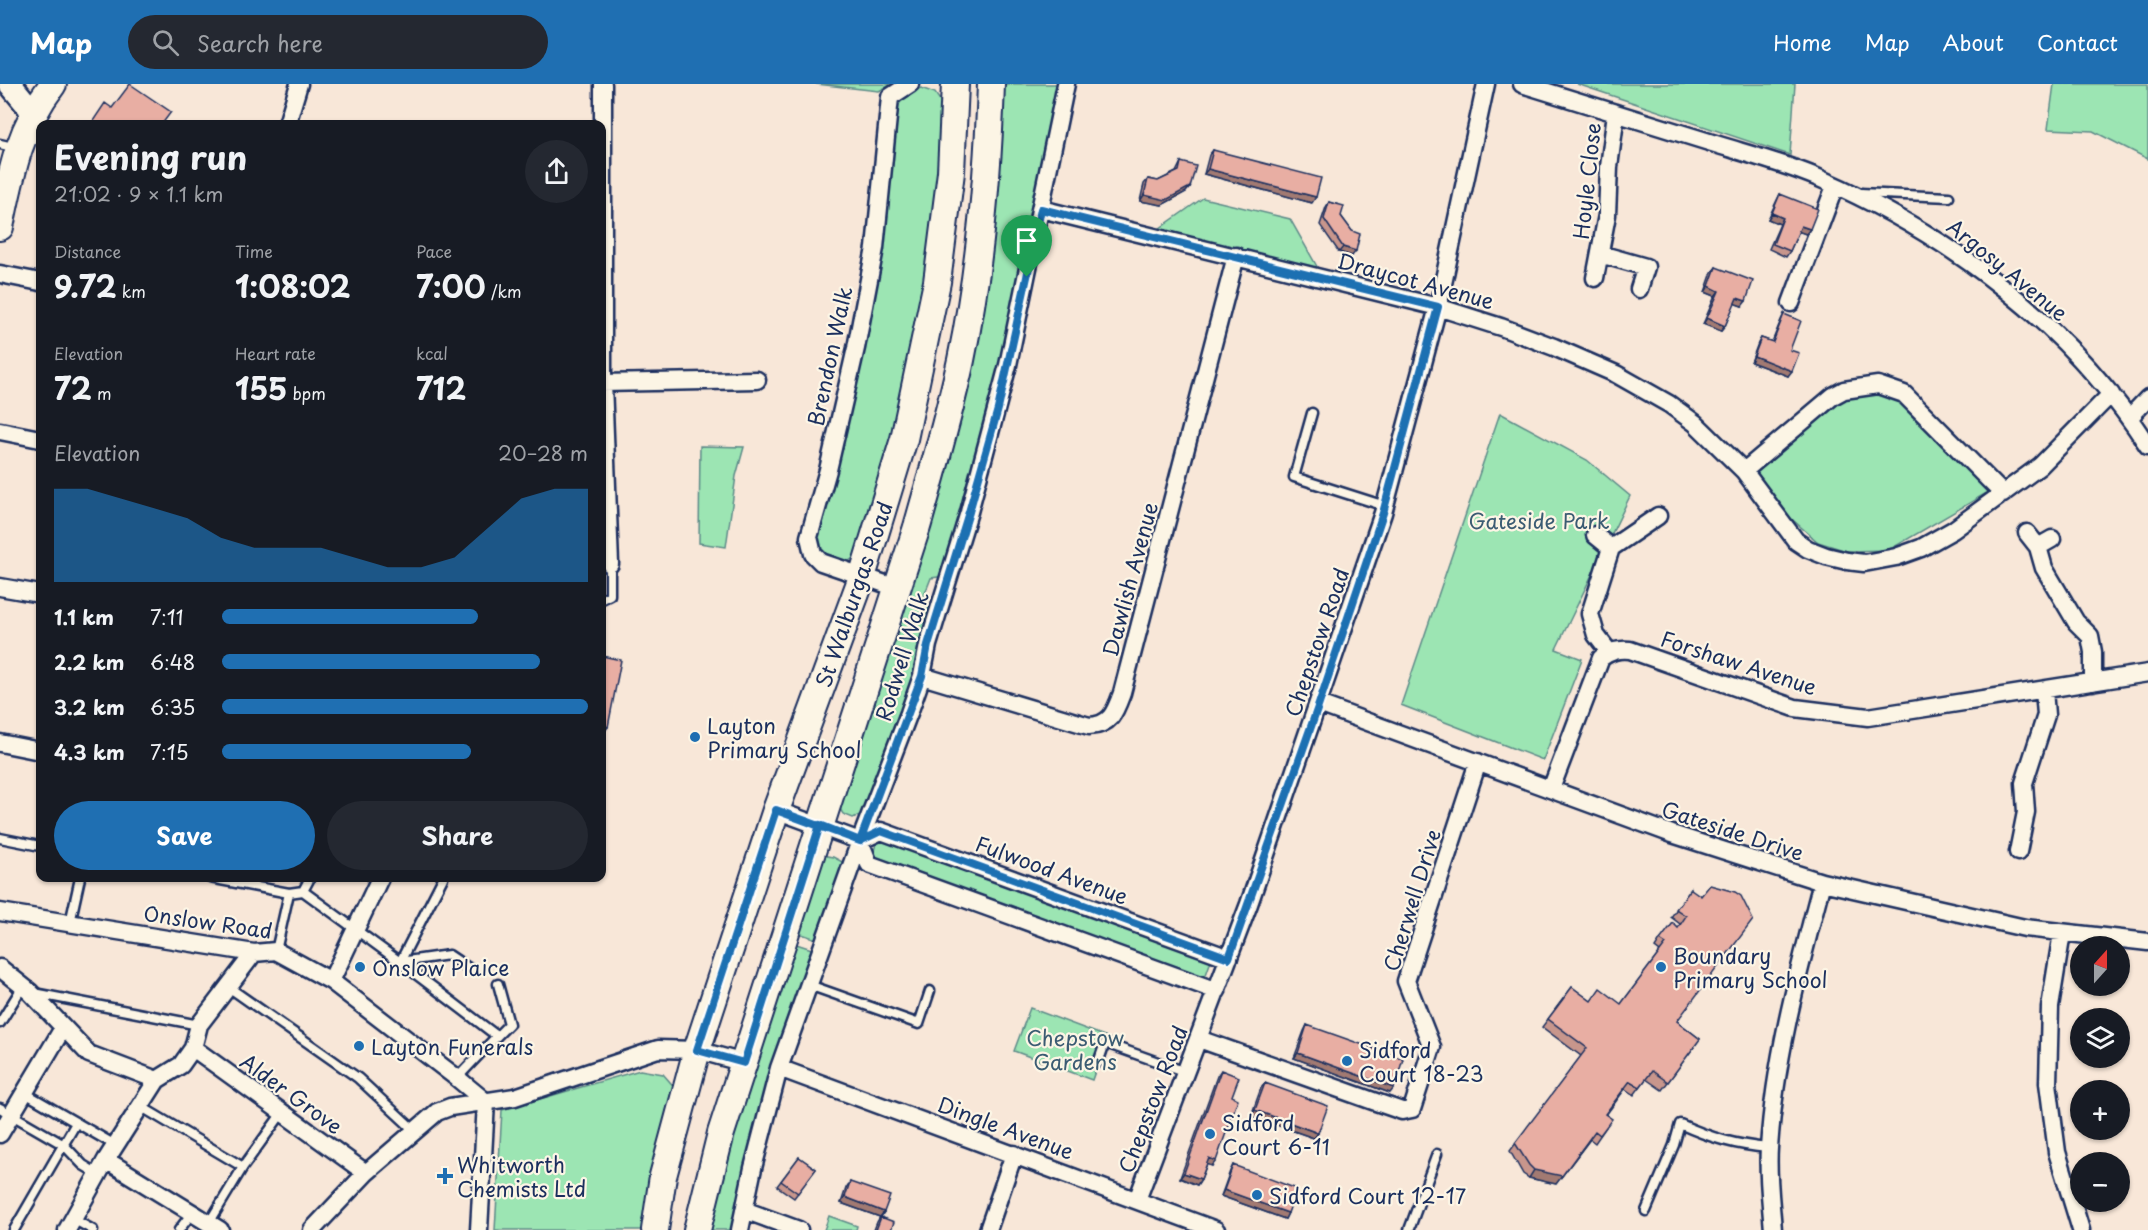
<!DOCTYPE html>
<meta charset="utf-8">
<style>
body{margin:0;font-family:"Playpen Sans",sans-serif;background:#242831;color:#f1f3f6;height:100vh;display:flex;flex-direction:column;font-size:22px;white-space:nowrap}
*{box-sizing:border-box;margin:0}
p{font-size:20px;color:#9ea1a6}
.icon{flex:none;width:33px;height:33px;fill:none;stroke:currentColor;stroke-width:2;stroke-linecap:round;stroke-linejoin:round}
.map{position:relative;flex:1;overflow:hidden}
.drawer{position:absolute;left:36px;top:36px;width:570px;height:762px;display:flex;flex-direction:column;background:#171b24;border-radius:12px;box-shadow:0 2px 4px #0004}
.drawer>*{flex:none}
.needle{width:39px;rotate:21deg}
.fabs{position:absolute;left:2070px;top:852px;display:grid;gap:12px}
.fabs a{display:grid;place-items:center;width:60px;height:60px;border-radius:50%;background:#171b24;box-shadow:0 2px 4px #0004;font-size:30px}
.pin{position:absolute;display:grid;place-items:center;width:51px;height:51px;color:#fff;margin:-62px -26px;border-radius:50% 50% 50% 0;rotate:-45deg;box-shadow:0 0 6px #0007}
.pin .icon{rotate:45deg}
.round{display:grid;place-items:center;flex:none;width:63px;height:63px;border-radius:32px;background:#242831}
.overview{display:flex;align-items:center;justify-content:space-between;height:102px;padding:0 18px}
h1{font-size:33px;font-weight:700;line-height:45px}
.figures{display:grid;grid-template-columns:repeat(3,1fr);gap:9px;height:102px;padding:6px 18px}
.figures div{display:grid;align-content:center}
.figures b{font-size:30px;font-weight:700}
.figures small{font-size:16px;font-weight:400}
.figures p{font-size:16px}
.chart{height:168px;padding:12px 18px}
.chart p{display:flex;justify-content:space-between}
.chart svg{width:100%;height:108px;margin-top:6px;fill:#1f6fb2;opacity:.7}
.cta{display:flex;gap:12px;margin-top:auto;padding:12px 18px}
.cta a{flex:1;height:69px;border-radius:36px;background:#1f6fb2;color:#fff;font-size:24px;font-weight:700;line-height:69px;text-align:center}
.cta a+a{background:#242831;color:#f1f3f6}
ul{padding:0 18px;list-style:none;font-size:20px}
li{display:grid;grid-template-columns:96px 72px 1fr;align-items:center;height:45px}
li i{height:15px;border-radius:8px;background:#1f6fb2}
header{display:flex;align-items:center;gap:36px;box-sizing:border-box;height:84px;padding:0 30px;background:#1f6fb2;color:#fff}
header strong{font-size:28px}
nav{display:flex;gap:33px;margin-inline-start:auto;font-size:21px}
.search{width:420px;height:54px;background:#242831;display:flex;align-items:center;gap:15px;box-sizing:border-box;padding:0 21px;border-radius:33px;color:#9ea1a6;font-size:22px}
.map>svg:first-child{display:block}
.green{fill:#9ce5b3;stroke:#5c8a88;stroke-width:1.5}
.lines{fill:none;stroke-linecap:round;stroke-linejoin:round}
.lane-casing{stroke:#1b2f5e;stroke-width:13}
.street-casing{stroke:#1b2f5e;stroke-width:21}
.secondary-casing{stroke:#1b2f5e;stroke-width:27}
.primary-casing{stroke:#1b2f5e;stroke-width:30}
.lane{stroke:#fcf5e5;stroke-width:8}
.street{stroke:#fcf5e5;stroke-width:16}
.secondary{stroke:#fcf5e5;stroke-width:22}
.primary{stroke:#fcf5e5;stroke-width:26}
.wall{fill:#c8968c;stroke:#1b2f5e;stroke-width:1.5}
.shaded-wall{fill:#a27a72;stroke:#1b2f5e;stroke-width:1.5}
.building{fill:#e8aea3;stroke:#1b2f5e;stroke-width:1.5}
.route-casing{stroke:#fff;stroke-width:12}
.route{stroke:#1f6fb2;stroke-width:8}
.poi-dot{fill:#1f6fb2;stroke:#fcf5e5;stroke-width:2}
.labels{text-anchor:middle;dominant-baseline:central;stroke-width:4.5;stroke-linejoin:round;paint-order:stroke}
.street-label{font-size:21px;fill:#1b2f5e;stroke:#fcf5e5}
.park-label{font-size:21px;fill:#3b5c73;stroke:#fcf5e5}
.poi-label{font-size:21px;fill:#1b2f5e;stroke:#fcf5e5;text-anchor:start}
</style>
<header>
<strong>Map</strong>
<div class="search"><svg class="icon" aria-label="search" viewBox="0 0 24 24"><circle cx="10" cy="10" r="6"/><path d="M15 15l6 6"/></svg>Search here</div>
<nav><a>Home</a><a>Map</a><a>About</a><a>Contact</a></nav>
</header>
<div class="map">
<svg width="2148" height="1146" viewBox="0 0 2148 1146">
<rect width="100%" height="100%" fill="#f8e7d8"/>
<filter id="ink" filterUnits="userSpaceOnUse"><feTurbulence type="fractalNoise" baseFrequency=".0167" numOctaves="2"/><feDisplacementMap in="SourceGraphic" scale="12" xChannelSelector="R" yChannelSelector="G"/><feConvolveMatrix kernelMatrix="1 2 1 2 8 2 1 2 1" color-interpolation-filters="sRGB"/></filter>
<g filter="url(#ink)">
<path class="green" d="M816 0H892L879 7Z
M991 0H1066L1039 138 946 492 931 494 924 512 935 538 873 725 853 734 843 730 831 710 934 384Z
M1577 0H1795L1790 71Z
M2054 0H2148V75L2093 47 2048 45Z
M921 4 935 9 943 21C939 82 936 143 926 203 911 294 885 382 859 470L843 481 813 470 875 164 898 22 906 9Z
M1203 114 1290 135 1319 186 1156 147Z
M1876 307 1900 313 1990 407 1889 466 1847 467 1818 458 1786 430 1755 388 1849 310Z
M1500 329 1587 376 1630 412 1556 565 1582 575 1543 676 1401 621Z
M700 362 744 363 736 392 726 463 699 459Z
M881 747 1214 868 1202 902 869 780Z
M821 771 833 773 852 783 825 858 787 845Z
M784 856 821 868 740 1146H697Z
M1030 924 1107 953 1092 996 1014 967Z
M640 986 663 990 683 1013 656 1146H495L502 1026Z
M829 1132 857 1142 856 1146H824Z"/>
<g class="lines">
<defs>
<path id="lane" d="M0 60 17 64
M1860 109 1949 113
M1312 329 1294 393 1385 422
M602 515 610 511V480
M0 754 40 762
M210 794 289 809
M443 794 400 878 497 952 457 994
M303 807 400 878 449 871 470 885
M70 839 80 794
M276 867 289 809 303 807 310 794
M809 901 919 940 930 907
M227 902 358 994 415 1047
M34 909 199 941
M0 939 23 902
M497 952 509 940 498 900
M1098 979 1105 959 1186 988
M25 1009 115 1061
M140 1022 243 1083
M0 1024 64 1061 83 1081 98 1090
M1646 1127 1674 1061 1680 1040C1711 1054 1735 1061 1769 1064
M73 1135 93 1146
M209 1139 243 1083 282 1029
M14 1146 76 1039
M179 1146 192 1129
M1409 1146 1437 1070"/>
<path id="street" d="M603 0V299L610 480
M1522 0C1588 20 1655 41 1722 62 1755 72 1789 81 1821 95 1950 151 2071 242 2148 362
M287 40 299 0
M1041 125 1438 223 1501 243 1554 263 1616 290 1669 320 1695 339 1744 387 1796 457 1808 465 1826 472 1847 477 1864 479 1896 473 1921 464 1953 446 2040 382 2111 310
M1600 170 1646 183 1639 205
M0 190 40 198
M1595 194 1607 131 1609 83 1616 29
M1791 219 1835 102
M602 299 757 296
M2129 334 2148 314
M0 347 40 355
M1744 387 1833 312 1844 306 1878 301 1904 310 2003 410
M2027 449 2038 463 2044 484 2076 538 2090 552 2093 568V598
M1595 451 1611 464
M2038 463 2052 455
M0 503 40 510
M897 504 821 478 813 470 809 453 828 386 856 264 875 164 890 13 910 0
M1609 568 1596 551 1590 530 1611 464 1658 432
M922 592 1089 642C1111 641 1115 628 1122 609L1236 172
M1319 620 1672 750 1822 798 2025 844 2148 858
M0 659 40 667
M1551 705 1601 574C1610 567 1618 565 1630 566L1795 624 1868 633 2148 589
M776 726 860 757 881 747 1229 874
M860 757 869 780 1217 907
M2018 768 2026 728 2024 699 2046 631 2044 606
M0 828 254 869 276 867 331 897 457 994 486 1018
M2062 849 2050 923 2048 999 2057 1068 2081 1146
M0 884 30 908 89 970 157 996 181 981 193 964 199 941 254 869
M331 897 380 794
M1199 955 1373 1017 1402 1027 1412 1025 1432 963 1406 897 1478 678
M193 964 366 1089
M779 984 1216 1146
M0 1050 63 944
M106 1076 220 1146
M1137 1116 1249 820 1383 429 1438 223 1486 0
M744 1126 799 1146
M67 1146 106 1076 157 996
M312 1146 366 1089 437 1028 450 1023 515 1013 658 965 697 966 744 979
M479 1146 486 1018
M740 1146 753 1084 779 984 860 757 909 629 922 592 928 561 969 428 1008 281 1066 0
M988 1146 1014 1070
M1773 1146C1771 1119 1767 1091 1769 1064 1775 973 1799 886 1822 798"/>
<path id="secondary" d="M10 0 33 28"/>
<path id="primary" d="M0 143C11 90 19 44 53 0
M655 1146 663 1092 697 966 776 726 862 493 904 355 937 198 951 88 955 0
M697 1146 721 1049 917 443C933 387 949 332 961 276 980 185 988 92 991 0"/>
</defs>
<use href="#lane" class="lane-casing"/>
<use href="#street" class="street-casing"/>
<use href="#secondary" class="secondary-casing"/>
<use href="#primary" class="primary-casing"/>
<use href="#lane" class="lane"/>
<use href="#street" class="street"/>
<use href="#secondary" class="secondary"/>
<use href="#primary" class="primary"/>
</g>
<path class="wall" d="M1213 66 1312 119 1204 90 1209 71Z
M1181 78 1190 103 1186 108 1162 121 1140 117 1144 100 1148 95 1158 97 1176 88Z
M1780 110 1806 150 1799 147 1790 167 1786 173 1769 165 1780 140 1768 135 1777 116Z
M1329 118 1341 132 1352 147V172L1339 168 1320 141 1326 123Z
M1716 183 1742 222 1734 219 1725 242 1721 247 1703 240 1715 212 1705 208 1712 188Z
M1784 230 1790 266 1788 292 1751 278 1758 259 1761 254 1772 258 1781 236Z
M1691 805 1678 938 1700 955 1662 1006 1646 995 1634 1011 1625 1005 1606 1031V1043L1595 1059 1590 1055 1556 1100 1529 1094 1523 1090 1510 1067 1581 972 1542 943 1572 903 1591 917 1621 920 1660 868 1655 864 1660 856 1678 844 1680 840 1671 833Z
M1307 941 1390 1009 1294 974 1304 947Z
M1221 986 1212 1082 1207 1080 1201 1095 1197 1101 1180 1094 1217 992Z
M1265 999 1318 1049 1314 1054 1251 1032 1261 1004Z
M799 1073 816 1085 794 1114 777 1102Z
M1233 1081 1288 1129 1285 1135 1221 1112 1230 1087Z
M850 1098 884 1128 881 1133 891 1146H874L877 1138 880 1133 841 1119 846 1104Z"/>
<path class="shaded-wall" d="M1208 85 1316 113 1312 119 1204 90Z
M1190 103 1186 108 1162 121 1140 117 1144 111Z
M1772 129 1783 134 1780 140 1768 135Z
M1801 142 1810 145 1806 150 1797 147Z
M1343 163 1356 167 1352 172 1339 168Z
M1709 202 1719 207 1715 212 1705 208Z
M1737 214 1746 217 1742 222 1733 219Z
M1707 234 1725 242 1721 247 1703 240Z
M1754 272 1792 287 1788 292 1751 278Z
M602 641 608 643 602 651Z
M1298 969 1394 1004 1390 1009 1294 974Z
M1255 1026 1318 1049 1314 1054 1251 1032Z
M1590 1055 1556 1100 1529 1094 1534 1086Z
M1209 1074 1216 1077 1212 1082 1205 1080Z
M1184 1089 1201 1095 1197 1101 1180 1094Z
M1224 1106 1288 1129 1285 1135 1221 1112Z
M845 1113 884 1128 880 1133 841 1119Z"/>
<path class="building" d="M130 0 171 28 162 40H91L105 19 112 24Z
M1213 66 1321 94 1316 113 1208 85Z
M1181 78 1196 82 1190 103 1166 116 1144 111 1148 95 1158 97 1179 87Z
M1780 110 1818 125 1810 145 1801 142 1790 167 1773 160 1783 134 1772 129Z
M1329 118 1344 122 1341 132 1352 147 1360 150 1356 167 1343 163 1324 135Z
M1716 183 1753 197 1746 217 1737 214 1725 242 1707 234 1719 207 1709 202Z
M1784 230 1801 237 1790 266 1799 269 1792 287 1754 272 1761 254 1773 258Z
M602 572 621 576 608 643 602 641Z
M1710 801 1735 808 1741 812 1753 836 1677 937 1700 955 1668 998 1652 987 1640 1003 1630 997 1605 1030 1612 1035 1600 1051 1595 1047 1562 1092 1534 1086 1529 1081 1515 1059 1587 964 1548 935 1572 903 1591 917 1600 904 1621 920 1666 860 1660 856 1673 839 1678 844 1686 832 1676 825 1691 805 1701 812Z
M1307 941 1403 975 1394 1004 1298 969Z
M1221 986 1239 993 1232 1012 1238 1015 1216 1077 1209 1074 1201 1095 1184 1089Z
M1265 999 1328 1022 1318 1049 1255 1026Z
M799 1073 816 1085 798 1109 781 1097Z
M1233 1081 1297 1105 1288 1129 1224 1106Z
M850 1098 890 1112 884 1128 845 1113Z
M881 1133 894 1138 891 1146H876Z"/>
</g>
<g class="lines" filter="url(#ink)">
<defs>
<path id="route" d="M1027 193 998 325 969 428 928 561 922 592 860 757 820 741 744 979 697 966 776 726 860 757 881 747 1229 874 1319 620 1383 429 1438 223 1041 125 1027 193"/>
</defs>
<use href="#route" class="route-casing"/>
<use href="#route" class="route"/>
</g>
<g class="poi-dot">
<circle cx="695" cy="653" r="6"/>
<circle cx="360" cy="883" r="6"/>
<circle cx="1661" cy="883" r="6"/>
<circle cx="359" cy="962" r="6"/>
<circle cx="1347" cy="977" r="6"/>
<circle cx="1210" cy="1050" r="6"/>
<path d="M442 1083h6v6h6v6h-6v6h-6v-6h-6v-6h6z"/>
<circle cx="1257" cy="1111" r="6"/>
</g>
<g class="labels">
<g class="street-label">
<text transform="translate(1586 97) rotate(-84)">Hoyle Close</text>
<text transform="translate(2008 185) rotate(39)">Argosy Avenue</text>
<text transform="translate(1416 196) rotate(15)">Draycot Avenue</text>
<text transform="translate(829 272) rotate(-78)">Brendon Walk</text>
<text transform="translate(1129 495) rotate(-75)">Dawlish Avenue</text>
<text transform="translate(853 510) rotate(-71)">St Walburgas Road</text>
<text transform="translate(1316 558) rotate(-71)">Chepstow Road</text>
<text transform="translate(901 572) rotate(-73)">Rodwell Walk</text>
<text transform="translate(1739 578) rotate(18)">Forshaw Avenue</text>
<text transform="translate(1733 746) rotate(18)">Gateside Drive</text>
<text transform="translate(1052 785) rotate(20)">Fulwood Avenue</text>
<text transform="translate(1411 816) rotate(-73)">Cherwell Drive</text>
<text transform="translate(208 837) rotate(8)">Onslow Road</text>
<text transform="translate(292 1009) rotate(36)">Alder Grove</text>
<text transform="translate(1152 1015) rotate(-69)">Chepstow Road</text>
<text transform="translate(1006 1043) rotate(20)">Dingle Avenue</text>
</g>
<g class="park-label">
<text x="1539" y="436">Gateside Park</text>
<text x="1075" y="953">Chepstow<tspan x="1075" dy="24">Gardens</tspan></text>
</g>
<g class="poi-label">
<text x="707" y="641">Layton<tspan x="707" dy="24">Primary School</tspan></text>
<text x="1673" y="871">Boundary<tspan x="1673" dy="24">Primary School</tspan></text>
<text x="372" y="883">Onslow Plaice</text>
<text x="371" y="962">Layton Funerals</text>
<text x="1359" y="965">Sidford<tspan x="1359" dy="24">Court 18-23</tspan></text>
<text x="1222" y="1038">Sidford<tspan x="1222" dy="24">Court 6-11</tspan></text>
<text x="457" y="1080">Whitworth<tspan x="457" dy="24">Chemists Ltd</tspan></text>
<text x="1269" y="1111">Sidford Court 12-17</text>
</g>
</g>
</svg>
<div class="fabs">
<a><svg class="needle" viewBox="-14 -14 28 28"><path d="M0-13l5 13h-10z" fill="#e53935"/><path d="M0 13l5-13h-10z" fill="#9ea1a6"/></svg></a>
<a><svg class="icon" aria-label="layers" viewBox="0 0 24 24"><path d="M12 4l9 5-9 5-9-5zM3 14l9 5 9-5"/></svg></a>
<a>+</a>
<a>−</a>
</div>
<div class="pin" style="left:1027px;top:193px;background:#1e9e55"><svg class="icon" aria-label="arrive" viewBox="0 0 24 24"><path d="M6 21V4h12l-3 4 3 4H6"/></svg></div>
<section class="drawer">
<div class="overview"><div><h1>Evening run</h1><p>21:02 · 9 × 1.1 km</p></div><a class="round"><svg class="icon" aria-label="share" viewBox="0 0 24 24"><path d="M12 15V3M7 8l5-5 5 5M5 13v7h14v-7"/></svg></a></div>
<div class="figures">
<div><p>Distance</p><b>9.72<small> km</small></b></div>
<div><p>Time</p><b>1:08:02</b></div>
<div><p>Pace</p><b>7:00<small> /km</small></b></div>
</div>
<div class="figures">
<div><p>Elevation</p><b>72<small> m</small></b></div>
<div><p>Heart rate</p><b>155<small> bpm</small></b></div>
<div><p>kcal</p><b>712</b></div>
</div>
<div class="chart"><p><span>Elevation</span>20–28 m</p>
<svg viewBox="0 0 160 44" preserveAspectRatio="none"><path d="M0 44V6L10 6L20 10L30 14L40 18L50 26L60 30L70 30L80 30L90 34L100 38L110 38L120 34L130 22L140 10L150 6L160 6V44z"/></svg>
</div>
<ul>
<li><b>1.1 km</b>7:11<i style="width:70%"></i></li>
<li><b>2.2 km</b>6:48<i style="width:87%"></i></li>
<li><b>3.2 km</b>6:35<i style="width:100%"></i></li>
<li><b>4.3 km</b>7:15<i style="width:68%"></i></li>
</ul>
<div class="cta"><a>Save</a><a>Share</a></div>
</section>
</div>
